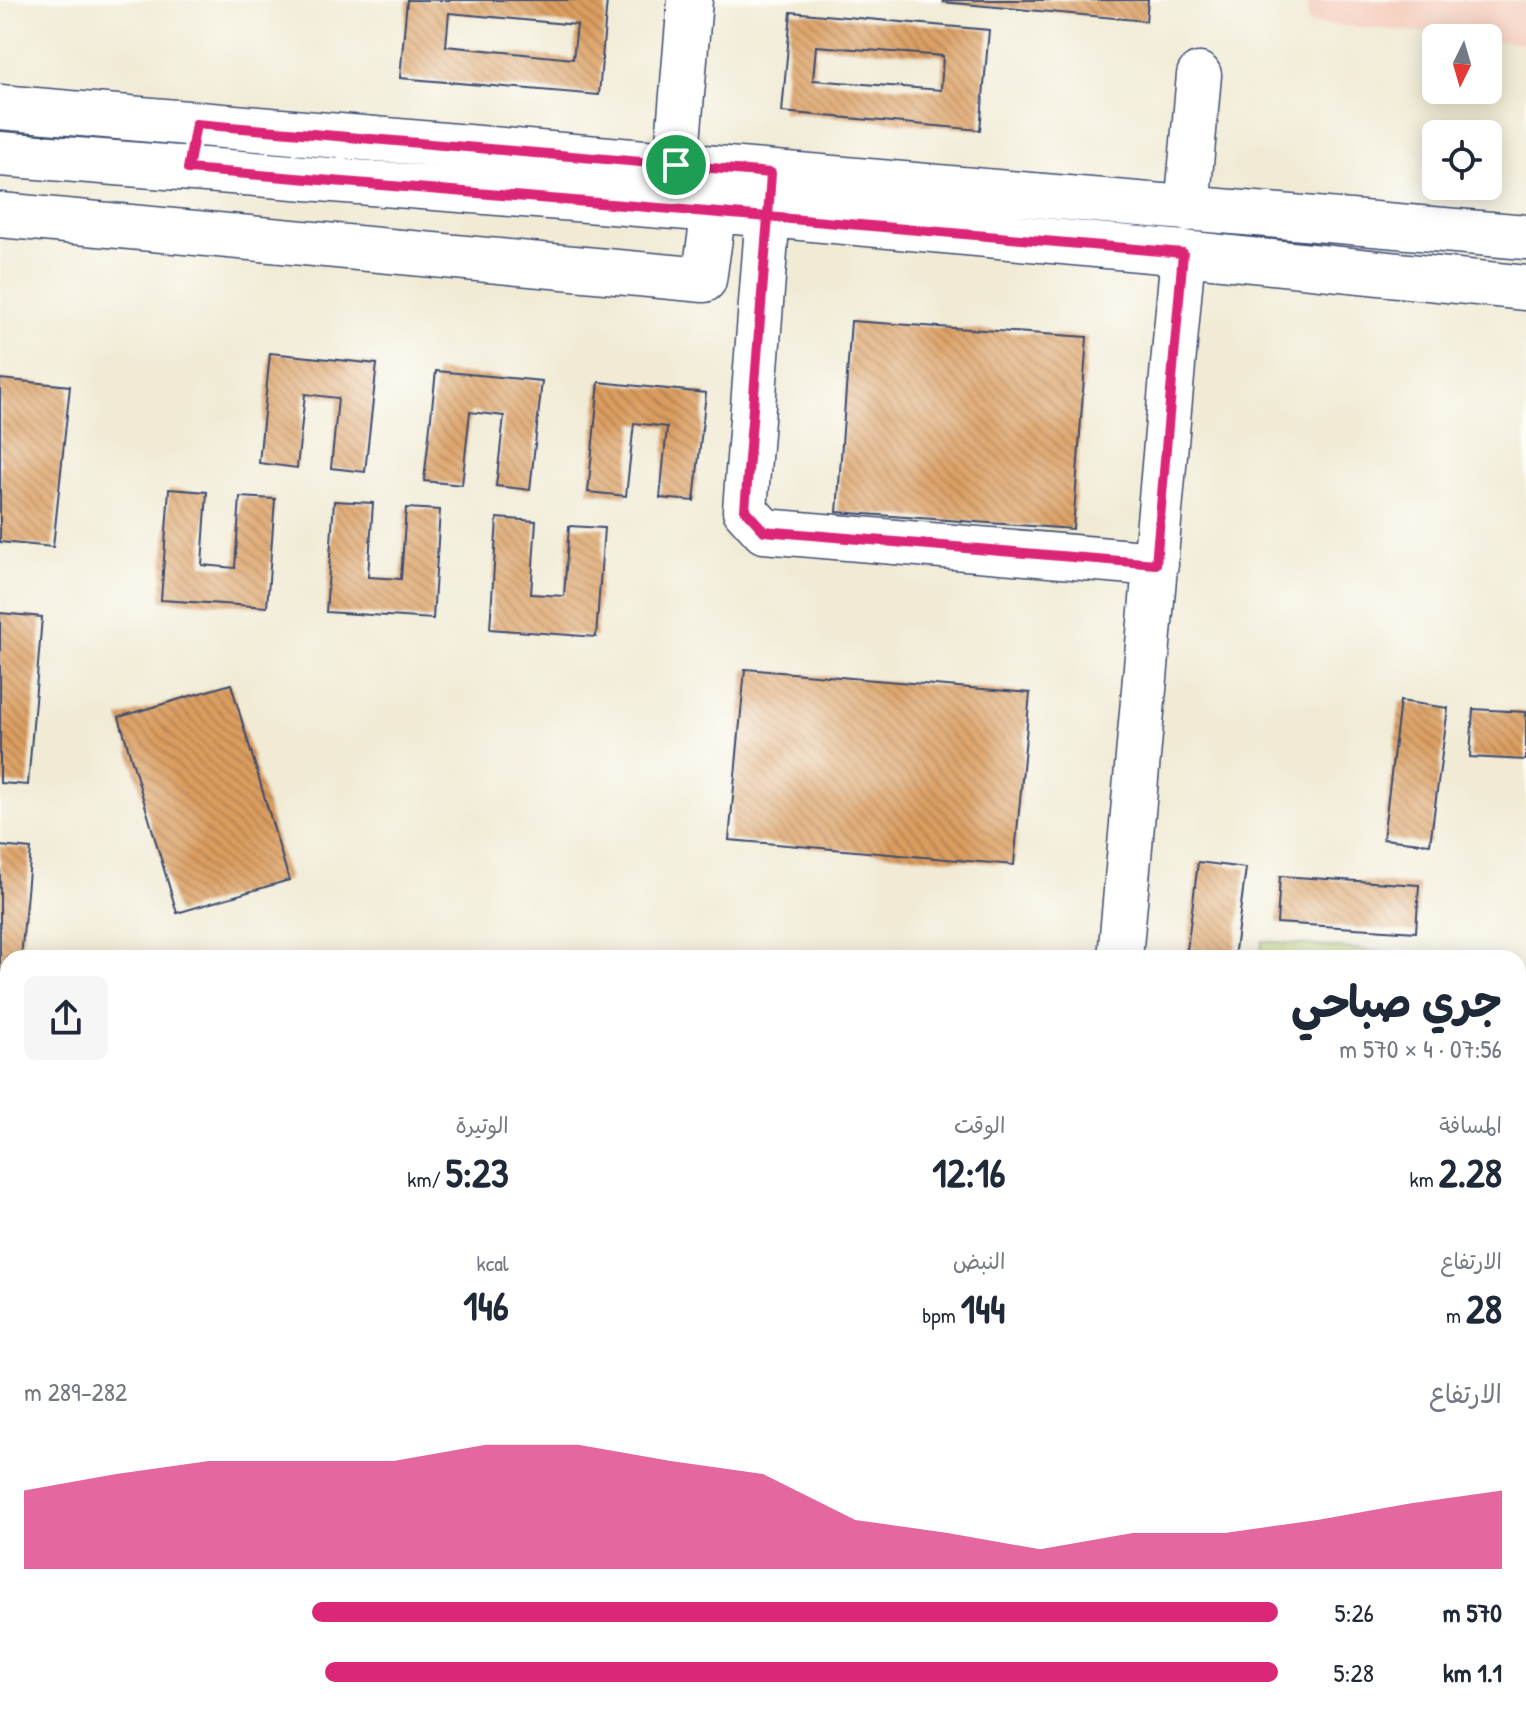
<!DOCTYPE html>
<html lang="ar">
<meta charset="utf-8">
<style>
body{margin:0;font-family:"Patrick Hand","Playpen Sans Arabic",sans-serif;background:#f6f6f7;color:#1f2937;direction:rtl;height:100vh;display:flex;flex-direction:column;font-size:30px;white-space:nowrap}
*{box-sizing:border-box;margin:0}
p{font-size:26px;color:#747a83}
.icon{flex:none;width:44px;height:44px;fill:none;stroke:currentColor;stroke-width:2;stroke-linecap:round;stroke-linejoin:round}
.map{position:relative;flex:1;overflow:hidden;direction:ltr}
.panel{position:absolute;left:0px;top:950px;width:1526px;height:770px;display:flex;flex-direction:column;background:#fff;border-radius:24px 24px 0 0;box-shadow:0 4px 20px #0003;direction:rtl}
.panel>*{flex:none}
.needle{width:52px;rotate:185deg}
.tools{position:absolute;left:1422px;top:24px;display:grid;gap:16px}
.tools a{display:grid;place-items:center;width:80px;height:80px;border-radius:12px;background:#fff;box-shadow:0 4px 20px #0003;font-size:40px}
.pin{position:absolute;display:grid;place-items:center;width:68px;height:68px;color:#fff;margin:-34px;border:4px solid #fff;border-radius:50%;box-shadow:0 2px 8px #0007}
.round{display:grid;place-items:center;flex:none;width:84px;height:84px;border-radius:12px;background:#f6f6f7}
.head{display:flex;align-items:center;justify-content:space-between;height:136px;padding:0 24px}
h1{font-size:44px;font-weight:700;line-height:60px}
.figures{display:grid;grid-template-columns:repeat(3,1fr);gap:12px;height:136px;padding:8px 24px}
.figures div{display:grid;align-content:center}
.figures b{font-size:40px;font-weight:700}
.figures small{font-size:22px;font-weight:400}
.figures p{font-size:22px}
.chart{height:224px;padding:16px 24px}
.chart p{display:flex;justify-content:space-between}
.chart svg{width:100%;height:144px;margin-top:8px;fill:#db2777;opacity:.7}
ul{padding:0 24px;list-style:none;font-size:26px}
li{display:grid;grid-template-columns:128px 96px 1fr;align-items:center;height:60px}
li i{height:20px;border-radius:10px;background:#db2777}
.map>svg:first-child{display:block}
.built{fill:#f5d2c2}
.green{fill:#bcd77d;stroke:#6c836e;stroke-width:2}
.park{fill:url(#park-crowns);stroke:#6c836e;stroke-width:2}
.building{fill:url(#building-back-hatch);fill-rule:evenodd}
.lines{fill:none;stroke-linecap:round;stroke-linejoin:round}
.minor-casing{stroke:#3b4b70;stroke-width:47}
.minor{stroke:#fff;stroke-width:44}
.route-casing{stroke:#fff;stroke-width:16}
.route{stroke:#db2777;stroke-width:10}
</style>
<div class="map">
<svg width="1526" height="1719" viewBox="0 0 1526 1719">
<defs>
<pattern id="park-crowns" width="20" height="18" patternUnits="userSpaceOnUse" patternTransform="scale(2)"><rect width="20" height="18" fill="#bcd77d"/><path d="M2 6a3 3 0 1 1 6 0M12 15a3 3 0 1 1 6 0" fill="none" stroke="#a1b96e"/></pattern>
<pattern id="building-back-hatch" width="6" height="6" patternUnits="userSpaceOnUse" patternTransform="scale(2)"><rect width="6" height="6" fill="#db9d5e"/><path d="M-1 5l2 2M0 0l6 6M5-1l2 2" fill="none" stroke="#b18051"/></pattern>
</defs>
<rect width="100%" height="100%" fill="#fdfcf7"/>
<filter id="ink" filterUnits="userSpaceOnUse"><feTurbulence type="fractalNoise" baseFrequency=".0125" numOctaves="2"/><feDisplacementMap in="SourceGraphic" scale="16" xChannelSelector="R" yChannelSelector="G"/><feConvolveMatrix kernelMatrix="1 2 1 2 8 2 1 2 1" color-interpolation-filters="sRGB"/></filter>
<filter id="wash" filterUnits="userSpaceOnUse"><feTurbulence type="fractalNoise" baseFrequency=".006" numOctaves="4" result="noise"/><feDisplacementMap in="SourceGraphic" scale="32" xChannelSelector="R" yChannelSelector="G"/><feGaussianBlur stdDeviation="1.8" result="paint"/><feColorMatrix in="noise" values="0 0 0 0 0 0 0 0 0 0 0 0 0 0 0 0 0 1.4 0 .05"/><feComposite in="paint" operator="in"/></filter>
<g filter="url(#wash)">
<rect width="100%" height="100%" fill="#f1ebd5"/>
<path class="built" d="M1309 0H1526V44L1488 40V38L1307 23Z"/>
<path class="green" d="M0 1402 8 1403V1574L0 1573Z"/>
<path class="park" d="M1262 941 1383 952V958H1261Z"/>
<g id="blocks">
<path class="building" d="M407 0H607L599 95 400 78ZM449 13 577 25 573 59 446 46Z
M943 0H1148L1146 21 943 2Z
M791 12 989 30 980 130 782 112ZM816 46 943 56 941 90 813 80Z
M851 321 1087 337 1073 529 837 512Z
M270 353 377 364 365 472 331 468 338 398 305 394 297 468 259 463Z
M436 371 542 381 530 490 496 486 504 416 470 412 462 485 424 481Z
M0 379 70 386 53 547 0 542Z
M599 382 706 393 694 501 660 498 667 427 634 423 626 496 588 492Z
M169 489 207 492 202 565 235 568 240 497 275 499 267 607 161 600Z
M334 501 373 503 368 577 401 579 406 508 440 510 433 619 326 612Z
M497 518 536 521 531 594 564 596 569 526 604 528 596 637 490 629Z
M0 613 42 617 28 785 0 783Z
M745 669 1030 693 1014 865 729 840Z
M231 684 289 880 177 913 119 717Z
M1400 701 1448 708 1430 844 1383 839Z
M1473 709 1526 712V760L1470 757Z
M0 846 31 849 21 958H8V1017L0 1016Z
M1198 862 1246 868 1234 958H1186Z
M1280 876 1419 885 1416 932 1277 923Z"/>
</g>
</g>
<g filter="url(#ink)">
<use href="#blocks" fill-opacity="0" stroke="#3b4b70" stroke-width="2"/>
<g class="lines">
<defs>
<path id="minor" d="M0 107 1526 237
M0 154 714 210 1183 253 1526 288
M676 165 690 0
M770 187 745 510 764 531 1156 564
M1187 209 1199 75
M0 215 704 280 714 210
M1120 958 1183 253
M0 1131H8
M1518 1262 1526 1263
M365 1719V1712"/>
</defs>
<use href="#minor" class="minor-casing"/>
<use href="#minor" class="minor"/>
</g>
</g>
<g class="lines" filter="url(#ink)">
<defs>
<path id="route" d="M676 165 196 124 188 169 768 217 745 510 764 531 1156 564 1183 253 768 217 771 173 676 165"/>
</defs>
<use href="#route" class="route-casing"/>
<use href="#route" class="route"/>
</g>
</svg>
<div class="tools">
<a><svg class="needle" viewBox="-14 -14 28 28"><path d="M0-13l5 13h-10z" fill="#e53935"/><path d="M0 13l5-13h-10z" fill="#747a83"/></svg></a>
<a><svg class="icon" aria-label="locate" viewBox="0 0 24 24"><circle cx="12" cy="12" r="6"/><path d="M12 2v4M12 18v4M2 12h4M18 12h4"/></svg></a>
</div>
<div class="pin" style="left:676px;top:165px;background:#1e9e55"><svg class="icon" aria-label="arrive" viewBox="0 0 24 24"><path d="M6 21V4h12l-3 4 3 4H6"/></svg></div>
<section class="panel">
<div class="head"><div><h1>جري صباحي</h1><p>07:56 · 4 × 570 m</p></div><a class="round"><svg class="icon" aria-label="share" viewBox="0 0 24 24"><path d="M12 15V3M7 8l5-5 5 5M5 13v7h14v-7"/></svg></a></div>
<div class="figures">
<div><p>المسافة</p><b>2.28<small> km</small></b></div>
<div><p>الوقت</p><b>12:16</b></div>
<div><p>الوتيرة</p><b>5:23<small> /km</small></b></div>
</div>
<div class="figures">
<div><p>الارتفاع</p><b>28<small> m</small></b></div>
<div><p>النبض</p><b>144<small> bpm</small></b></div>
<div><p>kcal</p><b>146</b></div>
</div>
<div class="chart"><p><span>الارتفاع</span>282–289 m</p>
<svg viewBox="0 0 160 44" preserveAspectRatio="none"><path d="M0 44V20L10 15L20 11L30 11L40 11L50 6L60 6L70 11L80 15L90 29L100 33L110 38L120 33L130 33L140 29L150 24L160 20V44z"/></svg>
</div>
<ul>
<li><b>570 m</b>5:26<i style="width:77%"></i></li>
<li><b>1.1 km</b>5:28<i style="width:76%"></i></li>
</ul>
</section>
</div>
